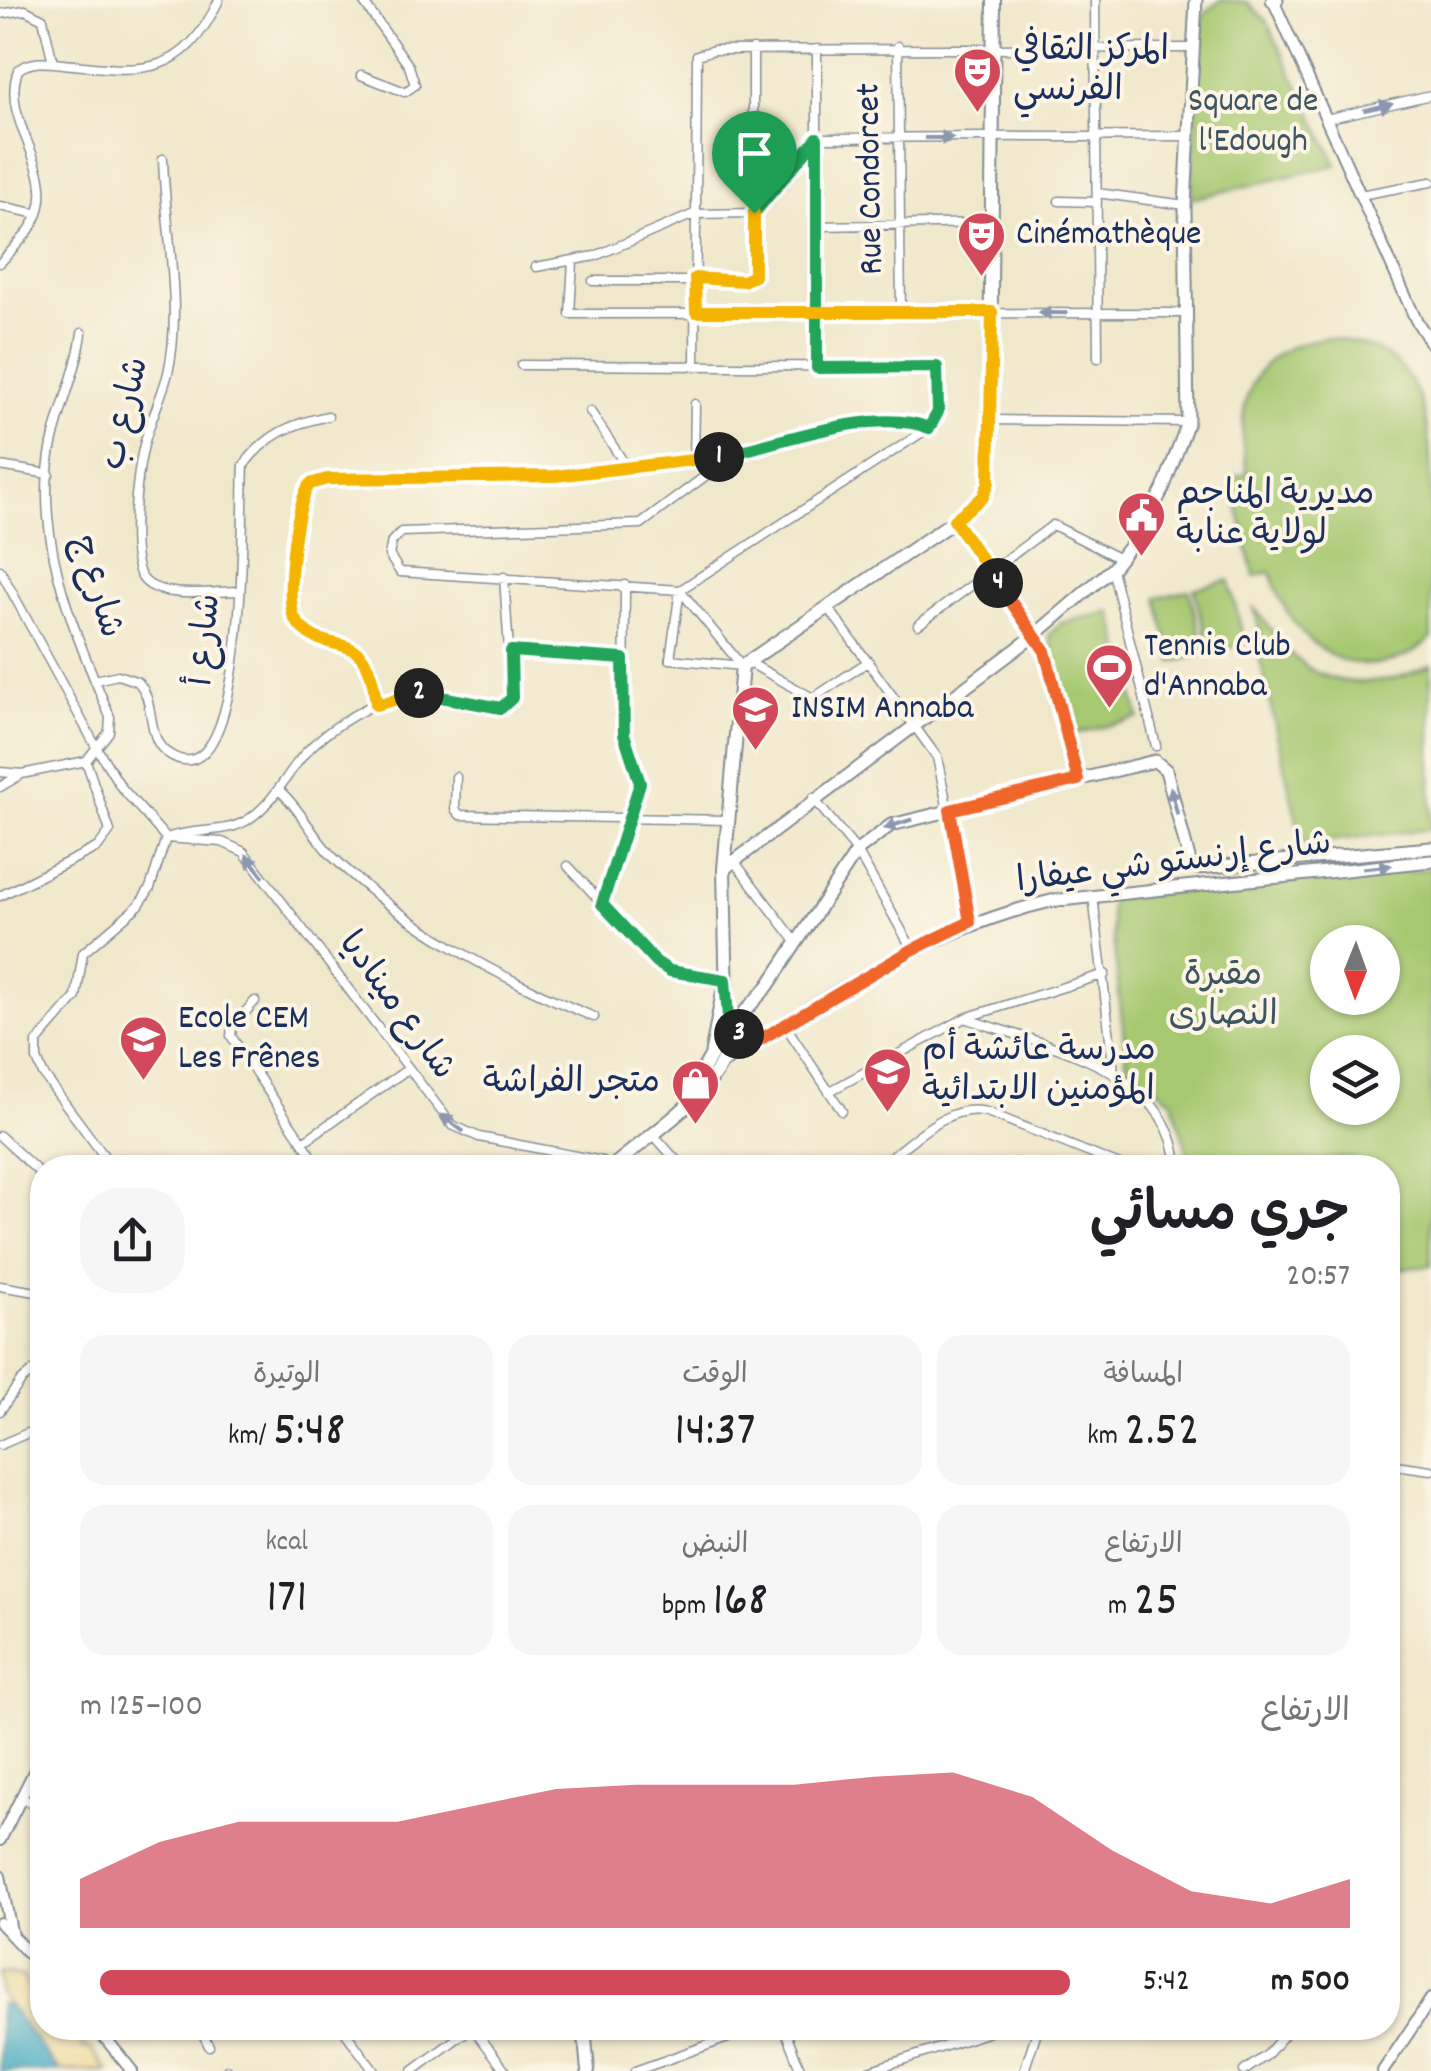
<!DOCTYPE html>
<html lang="ar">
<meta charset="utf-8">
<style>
body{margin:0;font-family:Dekko,"Playpen Sans Arabic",sans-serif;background:#f6f6f6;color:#202124;direction:rtl;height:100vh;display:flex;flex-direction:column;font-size:38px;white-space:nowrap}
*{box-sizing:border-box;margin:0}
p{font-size:32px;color:#757577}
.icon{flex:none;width:55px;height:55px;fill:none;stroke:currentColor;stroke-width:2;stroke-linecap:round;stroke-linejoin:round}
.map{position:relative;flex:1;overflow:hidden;direction:ltr}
.side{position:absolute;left:30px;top:1155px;width:1370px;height:885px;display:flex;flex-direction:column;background:#fff;border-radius:40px;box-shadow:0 2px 8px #0004;direction:rtl}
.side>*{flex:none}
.needle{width:65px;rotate:181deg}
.tools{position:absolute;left:1310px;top:925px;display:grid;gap:20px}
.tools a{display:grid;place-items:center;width:90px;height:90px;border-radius:50%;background:#fff;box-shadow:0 2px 8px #0004;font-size:50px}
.pin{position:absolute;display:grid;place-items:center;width:85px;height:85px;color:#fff;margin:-102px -42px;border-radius:50% 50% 50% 0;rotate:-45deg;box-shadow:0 0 10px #0007}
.pin .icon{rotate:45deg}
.km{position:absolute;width:50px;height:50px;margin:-25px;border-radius:50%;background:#222;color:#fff;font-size:28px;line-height:50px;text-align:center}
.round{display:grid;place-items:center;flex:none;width:105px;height:105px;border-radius:40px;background:#f6f6f6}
.overview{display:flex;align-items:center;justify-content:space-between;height:170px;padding:0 50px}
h1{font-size:55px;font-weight:600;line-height:75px}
.stats{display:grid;grid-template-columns:repeat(3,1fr);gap:15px;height:170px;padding:10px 50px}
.stats div{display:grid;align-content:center;border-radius:25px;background:#f6f6f6;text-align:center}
.stats b{font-size:50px;font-weight:600}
.stats small{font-size:28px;font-weight:400}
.stats p{font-size:28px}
.chart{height:280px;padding:20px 50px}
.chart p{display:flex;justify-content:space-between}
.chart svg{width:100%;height:180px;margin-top:10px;fill:#d1495b;opacity:.7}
ul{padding:0 50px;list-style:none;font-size:32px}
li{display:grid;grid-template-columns:160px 120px 1fr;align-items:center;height:75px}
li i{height:25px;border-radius:12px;background:#d1495b}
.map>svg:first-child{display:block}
.green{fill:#a6c870;stroke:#607c67;stroke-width:2.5;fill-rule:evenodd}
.sand{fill:#eeda9e;stroke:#84847e;stroke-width:2.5}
.water{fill:#41a7c1;stroke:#2e6b90;stroke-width:2.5}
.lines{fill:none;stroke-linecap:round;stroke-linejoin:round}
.minor-casing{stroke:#868c94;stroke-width:11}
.tertiary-casing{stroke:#868c94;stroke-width:14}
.secondary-casing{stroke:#868c94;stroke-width:15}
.primary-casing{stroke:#868c94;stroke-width:16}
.minor{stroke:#fff;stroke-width:8}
.tertiary{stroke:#fff;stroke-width:10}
.secondary{stroke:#fff;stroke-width:11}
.primary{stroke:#fff;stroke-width:12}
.oneway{fill:#8d97ae}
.split-1-casing{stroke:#fff;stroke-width:20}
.split-2-casing{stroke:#fff;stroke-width:20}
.split-3-casing{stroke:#fff;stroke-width:20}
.split-4-casing{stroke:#fff;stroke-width:20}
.split-5-casing{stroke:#fff;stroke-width:20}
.split-1{stroke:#22a559;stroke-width:12}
.split-2{stroke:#f5b400;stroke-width:12}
.split-3{stroke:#22a559;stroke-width:12}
.split-4{stroke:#f0652b;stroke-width:12}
.split-5{stroke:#f5b400;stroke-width:12}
.labels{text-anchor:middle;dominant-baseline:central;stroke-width:8;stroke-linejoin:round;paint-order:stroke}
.poi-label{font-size:35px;fill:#1b2f5e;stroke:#fcf5e5;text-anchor:start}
.park-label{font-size:35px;fill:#3e5562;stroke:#fcf5e5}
.street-label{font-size:35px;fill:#1b2f5e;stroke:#fcf5e5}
</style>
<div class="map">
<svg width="1431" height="2071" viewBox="0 0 1431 2071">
<rect width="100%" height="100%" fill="#fcf5e5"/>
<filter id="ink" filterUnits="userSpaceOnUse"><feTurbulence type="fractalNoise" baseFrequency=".01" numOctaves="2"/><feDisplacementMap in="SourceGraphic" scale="20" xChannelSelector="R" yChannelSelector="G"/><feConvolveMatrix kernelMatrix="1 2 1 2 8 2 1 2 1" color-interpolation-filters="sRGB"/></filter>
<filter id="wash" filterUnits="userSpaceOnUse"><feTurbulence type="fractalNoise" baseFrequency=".0048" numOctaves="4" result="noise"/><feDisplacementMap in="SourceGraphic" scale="40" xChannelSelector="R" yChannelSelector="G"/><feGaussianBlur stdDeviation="2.25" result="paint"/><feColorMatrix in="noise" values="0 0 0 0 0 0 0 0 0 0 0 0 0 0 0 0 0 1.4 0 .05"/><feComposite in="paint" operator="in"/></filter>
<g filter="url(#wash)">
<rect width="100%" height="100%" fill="#f0e8cb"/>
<path class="green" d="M1221 0 1247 2 1266 20 1337 165 1191 199 1201 25 1205 13Z
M1326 338C1431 347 1431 423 1431 508 1431 552 1431 596 1431 639 1362 697 1290 648 1271 572L1254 576 1231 478 1247 473C1233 406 1249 347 1326 338Z
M1229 580 1245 644 1210 653 1194 589Z
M1189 590 1205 654 1173 662 1157 598Z
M1254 608C1268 623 1278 642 1293 656 1331 693 1387 686 1431 665V829L1302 844 1259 655 1265 653Z
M1112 612 1139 718 1074 734 1049 635 1061 623Z
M1431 868V1266L1388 1270V1168L1364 1167 1351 1158 1192 1167 1172 1100 1127 1067 1110 910 1111 898ZM1328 942H1382V998H1328ZM1328 1052H1382V1108H1328Z"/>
<path class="sand" d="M0 1972 22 1976 31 1990 38 1987 42 1993V2028H74L84 2039 82 2048H90L108 2071H59L0 1994Z"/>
<path class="water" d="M0 2003 10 2007 59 2071H0Z"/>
</g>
<g filter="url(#ink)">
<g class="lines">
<defs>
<path id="minor" d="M1095 0 1098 358
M0 14 25 10 43 19 53 63
M898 46 901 312
M817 49V367
M361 75 405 92 415 85 409 66 362 0
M1326 119 1431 95
M163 159C165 225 183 310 168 373 162 397 150 420 144 445 137 472 126 560 144 580 162 600 214 591 240 591
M1097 193 1185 205
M1360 195 1431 182
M1059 201 1097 202
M0 206 38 214
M816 226 992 223
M573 261 570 314 1185 313
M0 263C13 248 32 232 38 213 55 163 0 123 18 70 31 60 46 62 63 64 141 72 181 80 219 0
M536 267 595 256 694 214 754 213 817 138 1186 136
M593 281H743L753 276V49
M521 365 937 367V411L929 428 680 590 670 659 742 666
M695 367 697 55 714 50 1191 48
M590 411 626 466
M991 420 1188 422
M717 457 712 471 641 524 401 532 392 541 389 555 400 572 680 590 742 666
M694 462 695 404
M0 466 49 474
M954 521 1042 645 1078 781
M1112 569 1156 746
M0 570 95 745 121 787 166 838
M827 606 937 757 971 922
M918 625 1053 525 1120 559
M511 651 623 659
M748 662 813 698 869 661
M95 680 118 675 138 682C156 701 146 737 166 752 252 815 241 497 244 465 267 434 291 424 328 416
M376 705C369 615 317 664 291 612L300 500 315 481 555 475 694 462 876 421 910 420 929 428
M0 772 22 774 86 761
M456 777 455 809 460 815 727 820
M0 787 22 774
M279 790C301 809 312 836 332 856 403 926 502 980 594 1017
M813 798 857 851 912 949
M170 837C195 828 223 834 246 821 270 806 281 784 297 763 317 735 360 709 392 697 431 683 469 718 507 706L512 695 504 577
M166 838 222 842 244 852 452 1125 479 1137 602 1161 611 1167
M734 861 797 943
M568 866 656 962 670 971 725 980
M0 896 98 847 110 831 86 761 109 732 110 717C75 632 32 538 52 444 60 406 77 372 82 333
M1093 896 1114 1072
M602 904 641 783 624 735 625 585
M255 1001 232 1027 231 1036 320 1168
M965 1018C1043 1046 1171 1066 1177 1168
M785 1025 842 1111
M830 1091 965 1018 1105 974
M652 1133 683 1168
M0 1136 42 1175
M303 1142 408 1069
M113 1168 43 1074 37 1059V1042L76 997 83 953 139 905 150 888 166 838
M365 1168H369
M876 1168C910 1146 944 1102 987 1112L1127 1168
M0 1286 42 1293
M0 1411 21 1381 42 1364
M0 1445 42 1427
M1388 1464 1431 1470
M22 1797 42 1811
M200 2028 209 2046
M342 2028 374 2071
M473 2028 506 2071
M784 2028 801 2071
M227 2070 228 2071
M413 2071 471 2028
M635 2071 756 2028
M868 2071 1002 2028
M1024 2071 1038 2028
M1244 2071 1267 2055 1290 2028"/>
<path id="tertiary" d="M1273 0 1416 320 1431 343
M0 1840 42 1756
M0 1876 12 1936
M0 1923 42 1968
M97 2028 132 2071
M1383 2071 1431 1999"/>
<path id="secondary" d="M1272 0H1277
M724 869 1035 635 1112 569 1139 534 1163 489 1188 422 1185 205 1196 0
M726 1032 768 986 857 851 891 825 1155 761 1166 770 1190 862 1198 868 1431 848
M723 1063C826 996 931 929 1051 901L1431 861"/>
<path id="primary" d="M729 1029 756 1042
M688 1095 711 1056 723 992
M611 1168C649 1135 715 1095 728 1047L724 869 742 666 954 521 983 497 989 482 994 0
M584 2028 588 2071"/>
</defs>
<use href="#minor" class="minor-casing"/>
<use href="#tertiary" class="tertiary-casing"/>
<use href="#secondary" class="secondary-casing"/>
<use href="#primary" class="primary-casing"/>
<use href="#minor" class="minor"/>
<use href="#tertiary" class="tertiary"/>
<use href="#secondary" class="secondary"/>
<use href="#primary" class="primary"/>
</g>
<defs><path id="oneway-solid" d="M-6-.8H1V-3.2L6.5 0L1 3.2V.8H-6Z" transform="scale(2.5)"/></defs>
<g class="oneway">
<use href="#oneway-solid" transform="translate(1378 107) rotate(-13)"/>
<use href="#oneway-solid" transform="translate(939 138)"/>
<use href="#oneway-solid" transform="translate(1053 313) rotate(-179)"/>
<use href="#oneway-solid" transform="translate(1174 801) rotate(-104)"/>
<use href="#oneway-solid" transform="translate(898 824) rotate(162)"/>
<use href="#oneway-solid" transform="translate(255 866) rotate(-128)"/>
<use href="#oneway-solid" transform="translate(1377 867) rotate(-6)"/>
<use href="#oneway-solid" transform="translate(452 1123) rotate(-144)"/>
</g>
</g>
<g class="lines" filter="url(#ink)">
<defs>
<path id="split-1" d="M719 457C776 444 875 406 929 428L938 412 937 367 817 368V138L754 213"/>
<path id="split-2" d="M419 693 376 705C369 617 324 664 295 619 284 602 296 499 310 484L327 479 555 476 719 457"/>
<path id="split-3" d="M419 693 501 708 512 698 511 651 623 659 624 734 640 783 602 904 656 962 670 971 725 980 729 1029 739 1034"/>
<path id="split-4" d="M739 1034 756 1042 912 950 970 922 950 810 1078 780 1045 651 998 583"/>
<path id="split-5" d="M754 213V276L743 281 695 278 696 312H992L989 482 983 497 954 520 998 583"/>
</defs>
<use href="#split-1" class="split-1-casing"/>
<use href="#split-2" class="split-2-casing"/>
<use href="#split-3" class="split-3-casing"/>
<use href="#split-4" class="split-4-casing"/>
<use href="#split-5" class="split-5-casing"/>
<use href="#split-1" class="split-1"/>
<use href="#split-2" class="split-2"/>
<use href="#split-3" class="split-3"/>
<use href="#split-4" class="split-4"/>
<use href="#split-5" class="split-5"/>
</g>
<defs>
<symbol id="theatre-pin" viewBox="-11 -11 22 30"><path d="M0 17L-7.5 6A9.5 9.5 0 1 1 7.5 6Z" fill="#d1495b" stroke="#fcf5e5"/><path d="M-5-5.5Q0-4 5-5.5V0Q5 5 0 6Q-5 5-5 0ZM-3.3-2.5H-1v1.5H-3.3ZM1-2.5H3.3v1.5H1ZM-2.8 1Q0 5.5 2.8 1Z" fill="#fff"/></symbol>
<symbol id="civic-pin" viewBox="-11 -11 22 30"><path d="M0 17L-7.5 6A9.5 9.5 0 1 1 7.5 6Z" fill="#d1495b" stroke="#fcf5e5"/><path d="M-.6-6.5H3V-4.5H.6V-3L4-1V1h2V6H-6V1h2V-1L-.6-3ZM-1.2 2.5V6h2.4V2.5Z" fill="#fff"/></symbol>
<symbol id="stadium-pin" viewBox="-11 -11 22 30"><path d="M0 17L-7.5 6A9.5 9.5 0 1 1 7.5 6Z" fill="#d1495b" stroke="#fcf5e5"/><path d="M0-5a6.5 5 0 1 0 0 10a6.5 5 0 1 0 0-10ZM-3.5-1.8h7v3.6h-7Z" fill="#fff"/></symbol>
<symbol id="university-pin" viewBox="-11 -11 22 30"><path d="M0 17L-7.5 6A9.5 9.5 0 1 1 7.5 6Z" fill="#d1495b" stroke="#fcf5e5"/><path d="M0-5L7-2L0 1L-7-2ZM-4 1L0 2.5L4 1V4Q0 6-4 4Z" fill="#fff"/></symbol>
<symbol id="school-pin" viewBox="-11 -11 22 30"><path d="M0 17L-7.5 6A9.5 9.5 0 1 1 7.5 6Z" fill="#d1495b" stroke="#fcf5e5"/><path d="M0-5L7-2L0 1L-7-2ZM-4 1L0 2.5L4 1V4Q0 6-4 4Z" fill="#fff"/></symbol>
<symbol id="shop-pin" viewBox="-11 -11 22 30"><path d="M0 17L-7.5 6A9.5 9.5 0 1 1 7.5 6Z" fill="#d1495b" stroke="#fcf5e5"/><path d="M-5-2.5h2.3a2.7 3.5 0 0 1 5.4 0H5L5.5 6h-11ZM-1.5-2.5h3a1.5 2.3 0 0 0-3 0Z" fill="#fff"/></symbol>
</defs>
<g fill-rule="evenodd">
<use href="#theatre-pin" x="950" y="44" width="55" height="75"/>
<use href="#theatre-pin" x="954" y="208" width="55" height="75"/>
<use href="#civic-pin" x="1114" y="488" width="55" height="75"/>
<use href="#stadium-pin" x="1082" y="640" width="55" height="75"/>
<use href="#university-pin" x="728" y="682" width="55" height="75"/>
<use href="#school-pin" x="116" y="1012" width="55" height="75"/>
<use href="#school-pin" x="860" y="1044" width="55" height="75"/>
<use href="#shop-pin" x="668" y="1056" width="55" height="75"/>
</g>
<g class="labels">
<g class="poi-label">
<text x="1013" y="52">المركز الثقافي<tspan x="1013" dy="40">الفرنسي</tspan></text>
<text x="1016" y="236">Cinémathèque</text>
<text x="1176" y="496">مديرية المناجم<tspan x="1176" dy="40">لولاية عنابة</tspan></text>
<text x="1144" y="648">Tennis Club<tspan x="1144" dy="40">d'Annaba</tspan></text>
<text x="791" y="710">INSIM Annaba</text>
<text x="178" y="1020">Ecole CEM<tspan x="178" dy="40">Les Frênes</tspan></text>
<text x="922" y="1052">مدرسة عائشة أم<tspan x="922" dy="40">المؤمنين الابتدائية</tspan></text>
<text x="660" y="1084" text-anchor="end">متجر الفراشة</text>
</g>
<g class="park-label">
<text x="1253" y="103">Square de<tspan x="1253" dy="40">l'Edough</tspan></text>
<text x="1223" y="977">مقبرة<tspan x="1223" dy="40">النصارى</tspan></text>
</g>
<g class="street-label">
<text transform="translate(872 179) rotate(-91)">Rue Condorcet</text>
<text transform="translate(127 414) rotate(-77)">شارع ب</text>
<text transform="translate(95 587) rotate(73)">شارع ج</text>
<text transform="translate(207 640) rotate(-85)">شارع أ</text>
<text transform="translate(1174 864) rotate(-7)">شارع إرنستو شي عيفارا</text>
<text transform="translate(395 1007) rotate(54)">شارع ميناديا</text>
</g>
</g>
</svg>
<div class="tools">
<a><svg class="needle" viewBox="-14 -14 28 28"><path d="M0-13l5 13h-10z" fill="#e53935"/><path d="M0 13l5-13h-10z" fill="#757577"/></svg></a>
<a><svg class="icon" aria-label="layers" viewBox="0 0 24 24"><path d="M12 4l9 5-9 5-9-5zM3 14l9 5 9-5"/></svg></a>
</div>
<div class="pin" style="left:754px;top:213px;background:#1e9e55"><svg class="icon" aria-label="arrive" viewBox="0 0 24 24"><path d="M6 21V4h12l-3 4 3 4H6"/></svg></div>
<b class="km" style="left:719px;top:457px">1</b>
<b class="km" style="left:419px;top:693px">2</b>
<b class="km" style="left:739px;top:1034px">3</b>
<b class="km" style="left:998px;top:583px">4</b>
<section class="side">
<div class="overview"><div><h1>جري مسائي</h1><p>20:57</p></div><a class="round"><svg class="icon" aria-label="share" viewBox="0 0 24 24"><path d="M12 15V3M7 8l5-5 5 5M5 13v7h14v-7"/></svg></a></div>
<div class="stats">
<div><p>المسافة</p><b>2.52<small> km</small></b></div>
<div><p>الوقت</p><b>14:37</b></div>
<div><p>الوتيرة</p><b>5:48<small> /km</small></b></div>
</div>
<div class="stats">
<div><p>الارتفاع</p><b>25<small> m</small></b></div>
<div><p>النبض</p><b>168<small> bpm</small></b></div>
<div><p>kcal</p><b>171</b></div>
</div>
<div class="chart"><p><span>الارتفاع</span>100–125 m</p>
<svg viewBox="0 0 160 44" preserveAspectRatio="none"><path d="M0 44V32L10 23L20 18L30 18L40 18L50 14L60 10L70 9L80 9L90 9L100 7L110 6L120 12L130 25L140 35L150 38L160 32V44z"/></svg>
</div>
<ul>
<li><b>500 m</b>5:42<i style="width:98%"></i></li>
</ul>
</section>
</div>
